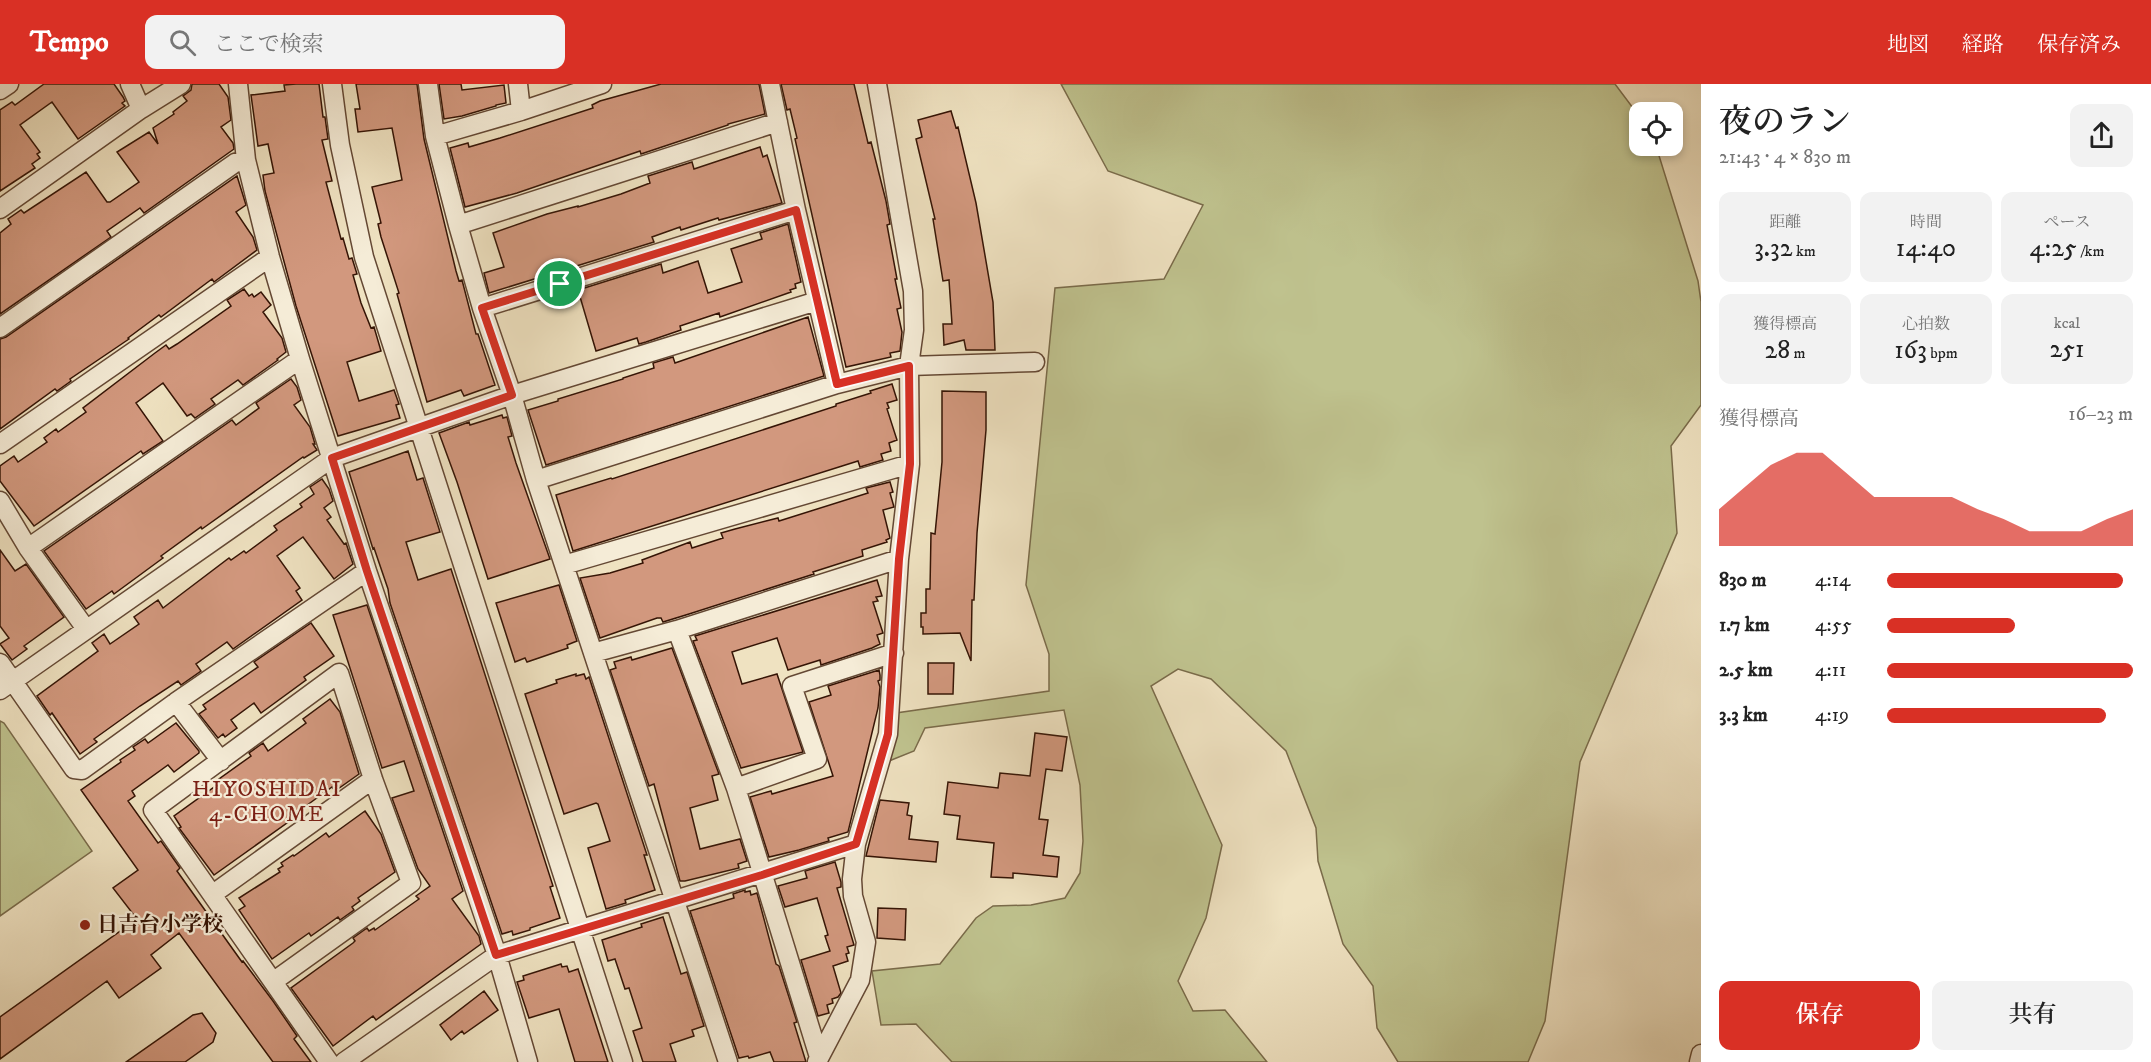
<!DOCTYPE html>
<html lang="ja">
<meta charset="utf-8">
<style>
body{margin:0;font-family:"IM FELL DW Pica","Noto Serif JP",serif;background:#f2f2f2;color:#222;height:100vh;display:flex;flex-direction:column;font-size:22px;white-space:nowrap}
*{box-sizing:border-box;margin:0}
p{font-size:20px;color:#767676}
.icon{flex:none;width:33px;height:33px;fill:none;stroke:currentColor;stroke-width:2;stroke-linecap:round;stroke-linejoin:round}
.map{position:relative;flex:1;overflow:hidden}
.details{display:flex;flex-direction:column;background:#fff;width:450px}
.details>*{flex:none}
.controls{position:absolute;left:1629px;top:18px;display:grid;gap:12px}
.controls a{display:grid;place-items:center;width:54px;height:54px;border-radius:12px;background:#fff;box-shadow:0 3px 9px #0003;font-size:30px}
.pin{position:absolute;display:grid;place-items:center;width:51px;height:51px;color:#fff;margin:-26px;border:3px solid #fff;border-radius:50%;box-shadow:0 2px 6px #0007}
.round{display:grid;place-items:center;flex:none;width:63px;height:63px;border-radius:12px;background:#f2f2f2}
.overview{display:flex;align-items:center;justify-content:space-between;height:102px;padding:0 18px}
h1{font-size:33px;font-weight:600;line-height:45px}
.metrics{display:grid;grid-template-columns:repeat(3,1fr);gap:9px;height:102px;padding:6px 18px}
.metrics div{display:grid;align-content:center;border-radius:12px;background:#f2f2f2;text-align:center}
.metrics b{font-size:26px;font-weight:600}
.metrics small{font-size:16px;font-weight:400}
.metrics p{font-size:16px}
.chart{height:168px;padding:12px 18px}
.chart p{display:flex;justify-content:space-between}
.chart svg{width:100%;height:108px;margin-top:6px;fill:#d93025;opacity:.7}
.button{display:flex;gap:12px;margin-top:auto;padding:12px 18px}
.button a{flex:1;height:69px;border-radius:12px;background:#d93025;color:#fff;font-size:24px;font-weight:600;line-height:69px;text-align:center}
.button a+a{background:#f2f2f2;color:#222}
ul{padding:0 18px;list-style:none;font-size:20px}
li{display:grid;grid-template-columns:96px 72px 1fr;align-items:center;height:45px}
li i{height:15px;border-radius:8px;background:#d93025}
header{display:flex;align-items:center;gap:36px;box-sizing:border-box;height:84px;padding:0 30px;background:#d93025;color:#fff}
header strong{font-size:28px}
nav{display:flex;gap:33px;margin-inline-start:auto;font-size:21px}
.search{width:420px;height:54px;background:#f2f2f2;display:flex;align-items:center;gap:15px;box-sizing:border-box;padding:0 21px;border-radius:12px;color:#767676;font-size:22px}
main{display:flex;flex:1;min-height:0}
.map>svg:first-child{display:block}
.green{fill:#bfc28e;stroke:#7a6b4a;stroke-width:1.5}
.building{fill:#d2987e;stroke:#351405;stroke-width:1.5}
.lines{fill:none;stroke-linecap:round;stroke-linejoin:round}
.minor-casing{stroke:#644834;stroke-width:21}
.minor{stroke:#f5ecd7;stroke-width:18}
.route-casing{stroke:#fff;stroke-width:12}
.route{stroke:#d93025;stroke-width:8}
.poi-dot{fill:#8f2418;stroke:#f5ecd7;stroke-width:2}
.labels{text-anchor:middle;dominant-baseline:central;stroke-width:4.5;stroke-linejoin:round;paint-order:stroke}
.poi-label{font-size:21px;font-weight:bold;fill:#351405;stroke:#f5ecd7;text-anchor:start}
.neighbourhood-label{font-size:22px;letter-spacing:1.5px;fill:#7a1f14;stroke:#f5ecd7}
</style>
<header>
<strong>Tempo</strong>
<div class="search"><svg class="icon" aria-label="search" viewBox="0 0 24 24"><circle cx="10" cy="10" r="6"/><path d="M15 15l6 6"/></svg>ここで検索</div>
<nav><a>地図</a><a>経路</a><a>保存済み</a></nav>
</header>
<main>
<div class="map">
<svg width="1701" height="978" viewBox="0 0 1701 978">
<rect width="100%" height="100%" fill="#efe2c1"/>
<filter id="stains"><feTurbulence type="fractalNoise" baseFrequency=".00333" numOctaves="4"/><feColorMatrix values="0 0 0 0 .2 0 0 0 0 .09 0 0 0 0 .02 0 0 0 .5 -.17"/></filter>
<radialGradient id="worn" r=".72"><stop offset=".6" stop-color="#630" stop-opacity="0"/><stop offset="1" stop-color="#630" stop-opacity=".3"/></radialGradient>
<path class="green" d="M1061 0H1615L1639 32 1640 62H1656L1698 197 1701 218V321L1671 362 1677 449 1580 678 1545 937 1528 978H1398L1377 944 1373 902 1343 860 1318 777 1316 744 1286 667 1211 595 1178 585 1151 602 1222 761 1206 834 1178 897 1193 927 1225 926 1267 978H952L916 940 881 941 872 887 940 880 976 834 993 822 1031 821 1065 814 1080 789 1083 757 1080 701 1064 626 925 644 914 667 889 677 896 629 1049 607V570L1026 501 1055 204 1164 195 1203 121 1108 87Z
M0 637 4 639 92 767 0 832Z"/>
<path class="building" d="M44 0H114L123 13 125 17 122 19 125 22 78 55 52 18 20 41 40 68 37 70 40 74 32 80 35 84 0 107V26L12 18 15 21Z
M192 0H219L228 13 231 36 221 43 233 59 234 65 144 129 140 124 107 147 111 153 0 230V149L11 140 8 135 21 126 24 129 86 88 107 118H110L139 98 117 68 149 48 158 60 153 44 174 30 173 28 187 17 183 12 191 6Z
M296 0H319L323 33H325L328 55 322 56 332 97 326 98 341 155 343 154 349 175 352 174 357 190 353 191 361 219 371 244 374 243 381 267 347 278 359 317 394 306 399 320 396 321 400 334 338 352 296 222 265 107 263 91 274 89 268 60 258 62 251 11 285 7 284 1Z
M356 0H417L424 55 456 187 459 197 462 196 476 250H478L495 301 464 312 461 306 427 318 397 210 399 209 381 153 378 140 381 139 372 103 402 96 392 44 358 48 355 25H360Z
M439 0H461L462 6 504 1 506 19 496 21V22L462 32 444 35Z
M661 0H759L765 30 728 40V41L641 70 640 67 517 109 465 123 450 64 468 59 469 63 500 54 593 24 592 21 600 17Z
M781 0H854L868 59 871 58 886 117 890 140 887 141 897 195H895L901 224 897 225 902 248 900 267 890 269 891 273 846 283 795 55 797 54 790 25 787 26Z
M951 27 956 44 958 43 976 119 993 218 995 266H966L964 256 944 261 943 240H952L949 196 943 197 933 135H935L916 55 922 53 918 36Z
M760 63 763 73 767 71 782 119 719 136 718 134 681 146 680 143 652 153 654 158 489 209 484 189 504 183 493 149 547 130 578 122V123L621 110 650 99 648 92 692 78 694 85Z
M237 92 246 121 236 128 253 153 257 166 214 198 212 195 161 233 159 231 128 254 129 255 70 295 71 297 57 307 55 305 0 345V255L6 253Z
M788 140 801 198 795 200 796 204 790 206 791 208 720 233 719 229 680 242 681 246 646 258 639 260 637 254 596 267 578 206 661 180 663 189 698 177 708 209 742 198 731 165 762 155 760 149Z
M244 205 249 212 252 210 254 213 261 208 271 221 263 228 282 254 286 268 277 275 278 276 243 301 238 296 211 315 215 320 195 334 191 330 187 332 163 299 136 319 163 357 143 370 141 367 34 442 0 397V382L14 372 18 378 47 358 44 354 56 345 58 348 86 328 83 324 155 269 166 261 169 265 177 260 231 222 227 216Z
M808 233 824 292 546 381 528 326 558 317V315L623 295V294L654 284 653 279 673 273 675 279Z
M291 295 297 303 301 316 294 321 310 343 315 360H313L317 366 304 374 303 373 202 445 201 443 161 472 163 474 114 510 112 507 86 525 44 467 232 336 236 341 259 324 256 319Z
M892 300 897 316 887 319 889 324 887 325 897 356 889 359 891 367 881 370 883 376 860 383 858 377 573 467 556 411 611 394 612 395 836 322V320L871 309 870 307Z
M942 307 986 308V346L977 449 974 516H972L971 577 960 549 923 550V543H921V529H926V505H930L931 449 935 450 942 378Z
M502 331 503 334 507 333 512 352 508 353 516 379 550 475 488 495 457 398 439 349 469 338 470 341Z
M408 367 417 396 423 394 440 448 406 458 418 496 451 485 553 802 550 803 560 834 530 844V846L513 851 512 847 502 850 390 519 388 505 374 464 373 465 349 388Z
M322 395 329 405 333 417 324 424 331 433 327 436 344 460 346 459 353 480 334 495 303 453 277 472 300 504 296 507 302 516 233 565 227 558 196 580 201 587 181 601 178 597 140 622 94 655 97 658 80 670 52 629 50 631 37 612 98 567 92 559 104 550 110 560 139 540 134 533 158 516 163 524 229 474 231 476 244 467 246 469 277 446 274 442 302 423 300 420 314 410 310 403Z
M890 398 893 408 890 409 894 423 883 426 890 454 886 456 887 458 862 466 863 472 813 488 814 490 689 530 663 538 661 534H657L600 554 580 494 610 489 643 479 642 476 690 458 692 464 723 454 721 449 735 445 778 434 779 437 868 409 866 404Z
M0 466 15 487 26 480 64 533 24 562 27 565 12 576 0 560 9 554 0 542Z
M877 496 882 512 876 513 878 517 873 518 883 549 877 551 880 560 872 564 821 581 820 576 788 586 777 554 732 568 742 600 777 590 803 668 741 684 693 557 697 556 695 552Z
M559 501 577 557 567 561 568 564 527 578 525 574 515 578 496 519Z
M367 521 463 807 452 815 479 852 481 860 376 936 373 932 333 962 291 904 353 859 355 857 353 854 367 844 369 847 374 844 375 846 419 815 416 812 430 802 418 785 392 714 414 707 404 677 382 684 333 531Z
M311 539 334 572 304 593 306 596 261 629 254 619 231 636 237 644 225 653 223 650 218 654 199 630 206 625 203 621 258 583 254 578Z
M672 564 719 690 712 692 718 716 690 724 700 765 740 755 747 777 738 780 739 784 685 797H680L654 700 649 702 610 586 616 584 614 578 631 573 632 576Z
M928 579H954L953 610H928Z
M879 586 880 591V596L878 597 880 603 878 624 848 748 828 754 829 757 799 766 769 773 750 713 771 707 772 710 833 692 809 618 831 611 828 602Z
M576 590V592L584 590 586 595 589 593 647 771H644L655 806 625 816 626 819 606 825 588 764 610 757 598 720 596 719 564 730 525 610 557 599 556 596Z
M330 615 340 628 359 690 335 707 332 703 299 727 301 729 214 791 179 744 181 743 174 732 221 698 219 695 251 672 249 669 263 659 268 667 306 639 303 635Z
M176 639 199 667V669L174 688 168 681 132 707 135 712 128 717 158 759 161 757 180 784 177 787 242 878 243 877 273 917 297 952 294 955 311 978H273L179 849 151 871 161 884 119 914 107 897 0 975V933L137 835 113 804 138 786 81 706 121 678 120 676 135 666 133 663 145 655 148 659Z
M1035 649 1067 653 1062 687 1046 685 1039 735 1048 736 1043 771 1059 773 1057 793 1013 789V794L991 793 994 759 957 755 960 732 944 730 948 698 998 704 1000 689 1030 692Z
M880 716 909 719 907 731 912 732 909 755 938 758 936 778 866 772Z
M365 727 381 750 395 788 358 814 360 817 352 823 354 826 340 836 338 833 311 852 309 849 272 875 239 826 245 822 239 814 280 788 278 785 283 782 281 779 293 771 294 772 326 749 329 753Z
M835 778 841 798V803L837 804 854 861 847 863 849 869 846 870 848 877 833 882 841 909 838 913 832 915 833 919 827 921 829 929 818 932 801 876 830 867 825 852 828 851 817 814 785 823 778 802 807 794 805 787Z
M745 806V808L750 807 751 811 757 809 776 880 779 882 797 938 794 939 806 978H774L770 968 749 974 748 972 739 974 690 827 734 814 733 810Z
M878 824 906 825 905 856 877 854Z
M663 833 681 890 687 888 704 942 692 946 694 952 670 960 676 978H643L633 947 642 944 629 904 625 905 615 875 608 877 602 856 642 843 641 840Z
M561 880 562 883 567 882 569 888 578 885 608 978H575L559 925 529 934 517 898 524 896 523 892Z
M484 907 498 926 464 950 462 947 451 956 440 941Z
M202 929 216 949 213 958 185 978H126L193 931Z"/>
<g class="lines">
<defs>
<path id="minor" d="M130 0 141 25
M238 0 246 76 270 173 300 275 367 487 497 871 528 978
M332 0 340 61 364 173 623 978
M428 0 435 52 458 141 482 224 512 311 536 396 564 481 728 978
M518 0 521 27
M770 0 796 126 837 300
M0 6 9 0
M435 52 521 27 602 0
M0 125 141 25 181 0
M458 141 778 38
M482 224 796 126
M0 244 235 79 246 76
M0 360 270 173
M536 396 837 300 909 282 1035 278
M0 417 28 464 86 545
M28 464 300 275
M564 481 910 380
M677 546 736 704 819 973
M593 569 677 546 899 475
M0 579 74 685 82 686 176 618 367 487
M0 606 332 374 512 311 817 217
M176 618 221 677
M736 704 817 675 792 602 894 569
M213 810 373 695
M274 897 411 799 373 695 339 589 153 726 329 978
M344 978 497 871 856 760
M817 978 860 896 866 858 853 812 852 795 856 760 888 650 899 475 910 380 909 282 914 246 913 207 877 0
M1699 978 1701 970"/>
</defs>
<use href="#minor" class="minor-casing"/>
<use href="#minor" class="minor"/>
</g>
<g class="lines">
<defs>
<path id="route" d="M796 126 837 300 909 282 910 380 899 475 888 650 856 760 762 791 496 871 367 487 332 374 512 311 482 224Z"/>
</defs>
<use href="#route" class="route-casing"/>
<use href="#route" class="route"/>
</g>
<circle class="poi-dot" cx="85" cy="841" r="6"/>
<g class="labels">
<g class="poi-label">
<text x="97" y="841">日吉台小学校</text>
</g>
<g class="neighbourhood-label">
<text x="267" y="705">HIYOSHIDAI<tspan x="267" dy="25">4-CHOME</tspan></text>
</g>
</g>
<rect width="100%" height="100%" filter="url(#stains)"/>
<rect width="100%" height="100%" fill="url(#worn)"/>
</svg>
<div class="controls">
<a><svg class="icon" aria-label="locate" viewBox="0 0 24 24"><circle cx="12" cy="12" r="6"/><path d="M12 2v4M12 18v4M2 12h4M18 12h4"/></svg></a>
</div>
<div class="pin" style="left:560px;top:200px;background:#1e9e55"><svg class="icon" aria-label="arrive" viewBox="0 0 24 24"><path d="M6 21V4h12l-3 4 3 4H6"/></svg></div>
</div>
<section class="details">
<div class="overview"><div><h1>夜のラン</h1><p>21:43 · 4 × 830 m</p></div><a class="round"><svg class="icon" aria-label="share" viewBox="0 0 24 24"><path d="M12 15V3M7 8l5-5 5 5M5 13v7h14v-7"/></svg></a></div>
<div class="metrics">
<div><p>距離</p><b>3.32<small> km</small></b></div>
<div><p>時間</p><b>14:40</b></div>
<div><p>ペース</p><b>4:25<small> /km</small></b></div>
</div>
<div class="metrics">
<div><p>獲得標高</p><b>28<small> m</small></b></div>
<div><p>心拍数</p><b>163<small> bpm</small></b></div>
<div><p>kcal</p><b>251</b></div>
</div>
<div class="chart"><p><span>獲得標高</span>16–23 m</p>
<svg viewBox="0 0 160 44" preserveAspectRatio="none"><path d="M0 44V29L10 20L20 11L30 6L40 6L50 15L60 24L70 24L80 24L90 24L100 29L110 33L120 38L130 38L140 38L150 33L160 29V44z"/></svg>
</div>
<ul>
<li><b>830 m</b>4:14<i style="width:96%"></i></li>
<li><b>1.7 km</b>4:55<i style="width:52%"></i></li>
<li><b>2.5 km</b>4:11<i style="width:100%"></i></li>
<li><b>3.3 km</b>4:19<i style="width:89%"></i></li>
</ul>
<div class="button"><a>保存</a><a>共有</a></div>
</section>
</main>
